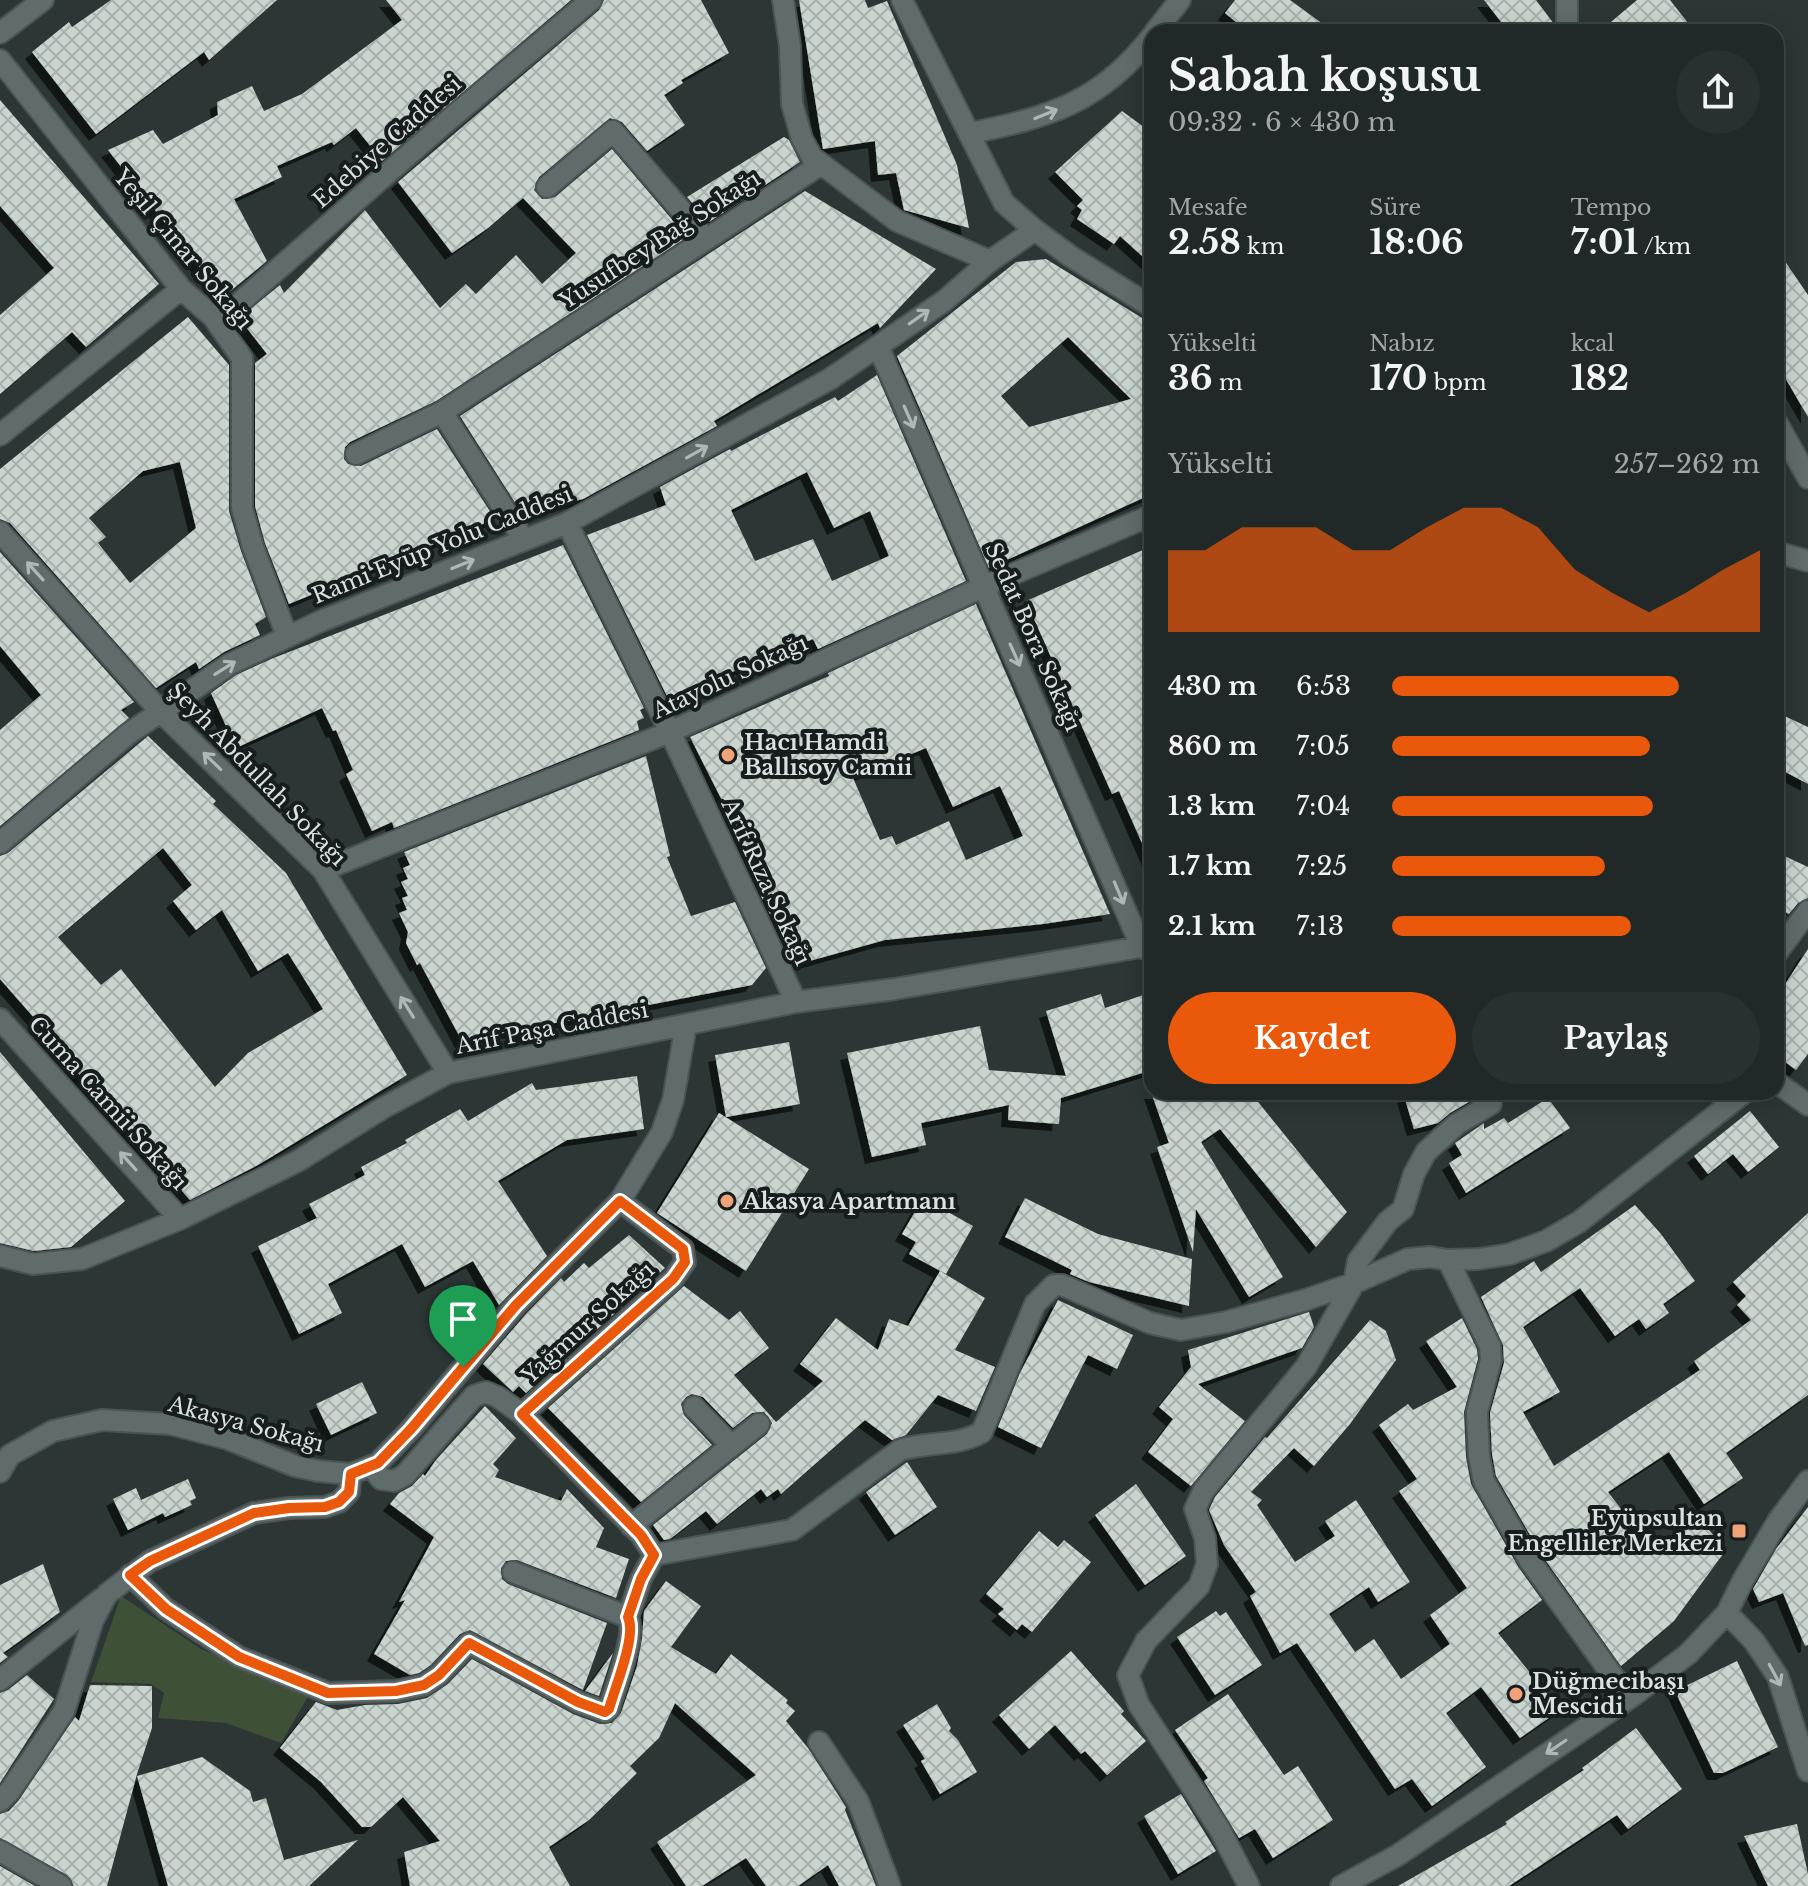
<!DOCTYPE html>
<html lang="tr">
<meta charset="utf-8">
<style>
body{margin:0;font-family:"Libre Baskerville",serif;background:#283030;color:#f1f3f6;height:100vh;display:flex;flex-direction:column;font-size:30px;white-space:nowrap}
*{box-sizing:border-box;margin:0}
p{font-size:26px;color:#a2a6a8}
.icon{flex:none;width:44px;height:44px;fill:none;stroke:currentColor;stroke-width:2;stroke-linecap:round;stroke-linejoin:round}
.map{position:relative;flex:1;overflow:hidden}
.drawer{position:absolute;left:1144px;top:24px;width:640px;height:1076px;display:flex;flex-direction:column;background:#202828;border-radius:24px;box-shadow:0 4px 20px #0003,0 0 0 2px #3d4445}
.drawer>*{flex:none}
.pin{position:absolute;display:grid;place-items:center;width:68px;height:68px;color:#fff;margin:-82px -34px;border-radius:50% 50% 50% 0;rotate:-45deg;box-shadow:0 0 8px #0007}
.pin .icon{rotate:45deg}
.round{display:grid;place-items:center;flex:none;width:84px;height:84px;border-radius:42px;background:#283030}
.headline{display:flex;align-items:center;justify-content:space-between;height:136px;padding:0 24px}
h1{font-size:44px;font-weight:800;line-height:60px}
.stats{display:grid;grid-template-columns:repeat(3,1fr);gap:12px;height:136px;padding:8px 24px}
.stats div{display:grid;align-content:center}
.stats b{font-size:34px;font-weight:800}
.stats small{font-size:22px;font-weight:400}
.stats p{font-size:22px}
.chart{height:224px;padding:16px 24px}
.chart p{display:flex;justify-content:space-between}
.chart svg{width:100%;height:144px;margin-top:8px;fill:#ea580c;opacity:.7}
.cta{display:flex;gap:16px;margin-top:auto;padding:16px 24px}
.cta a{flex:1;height:92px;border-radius:48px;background:#ea580c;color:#fff;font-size:32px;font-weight:800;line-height:92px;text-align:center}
.cta a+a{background:#283030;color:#f1f3f6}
ul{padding:0 24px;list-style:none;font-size:26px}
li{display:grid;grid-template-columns:128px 96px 1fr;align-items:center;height:60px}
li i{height:20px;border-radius:10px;background:#ea580c}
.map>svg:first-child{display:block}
.park{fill:#3e5035}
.building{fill:url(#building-cross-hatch);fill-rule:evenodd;filter:url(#shadow)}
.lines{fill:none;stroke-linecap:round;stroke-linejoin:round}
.minor-casing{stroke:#4b5454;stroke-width:24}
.minor{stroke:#606b6b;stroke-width:20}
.oneway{stroke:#afb8b8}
.route-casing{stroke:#fff;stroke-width:16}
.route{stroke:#ea580c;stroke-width:10}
.poi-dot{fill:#f0a279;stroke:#171c1c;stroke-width:3}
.labels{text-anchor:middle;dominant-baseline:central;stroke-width:8;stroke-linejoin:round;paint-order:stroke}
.street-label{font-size:22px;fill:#dae1e1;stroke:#171c1c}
.poi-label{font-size:22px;font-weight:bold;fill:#dae1e1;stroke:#171c1c;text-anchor:start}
</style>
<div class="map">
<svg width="1808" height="1886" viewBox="0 0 1808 1886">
<defs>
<pattern id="building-cross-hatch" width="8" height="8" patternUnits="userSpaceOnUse" patternTransform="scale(2)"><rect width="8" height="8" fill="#cad5d0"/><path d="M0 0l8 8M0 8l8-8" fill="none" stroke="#a8b1ad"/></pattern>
<filter id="shadow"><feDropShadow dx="-7" dy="7" stdDeviation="0" flood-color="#0009"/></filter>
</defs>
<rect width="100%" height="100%" fill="#2b3635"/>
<path class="park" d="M121 1596 201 1649 309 1695 281 1743 226 1723 158 1718 164 1693 151 1684 91 1682Z"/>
<path class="building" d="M111 0H277L209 60 204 52 96 134 32 52 69 22 72 27Z
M386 0H571L382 161 356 128 334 145 332 142 277 166 282 177 234 199 267 261 223 297 108 150 153 130 163 144 218 115 217 102 252 86 264 111 302 94 402 20Z
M604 0H701L729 53 681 80 683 83 664 95 685 125 647 151 622 122 610 118 539 177 534 190 542 199 555 197 612 149 687 237 436 401 350 442 345 447 344 459 348 464 361 466 437 429 495 519 289 604 265 543 255 506V363L267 354 239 318 280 285 284 293 365 210 440 308 466 284 476 294 516 255 542 284 576 253 523 198 488 228 452 253 398 182 599 10Z
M799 0H865L868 8 887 1 957 165 969 228 904 210 896 173 878 175 875 141 823 149Z
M1235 0H1290L1334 32H1226L1236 22 1225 13Z
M1484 0H1536L1554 24 1556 32H1509Z
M1637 0H1670L1695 32H1599Z
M0 100 159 284 86 347 72 332 0 394V315L54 268 0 206Z
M1122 111 1152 133V265L1120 236 1114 244 1077 219 1082 210 1077 206 1083 200 1055 172Z
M784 137 789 140 800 162 709 222 687 197Z
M805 191 936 269 880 328 878 323 873 326 714 421 717 426 583 499 523 515 460 416Z
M1776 248 1808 295V417L1776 362Z
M1046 259 1152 324V494L989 568 897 356 1016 262ZM1068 337 1131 399 1029 427 1001 396Z
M188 317 229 365V511L241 551 266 617 255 624 260 635 224 652 199 669 196 662 156 688 10 523 0 519V469ZM180 462 196 528 130 583 98 543 106 537 89 518 143 471Z
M877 375 966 581 818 649 813 639 668 698 587 535 666 505 660 487 730 449 731 451 835 397 838 401ZM807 472 834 528 870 511 889 556 832 581 813 539 755 561 731 510Z
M563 545 644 708 640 710 644 718 637 721 639 730 394 828 392 822 372 831 346 774 353 770 336 730 333 731 322 708 236 748 211 693 236 675 271 659Z
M1152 546V866L1119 791 1112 794 1026 601Z
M0 552 134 702 121 710 129 718 0 826V730L41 695 0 646Z
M976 604 1110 914 1043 924 885 940 795 965 760 894H763L732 820 690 737 829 676 828 673ZM926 748 953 807 1000 786 1023 836 966 860 949 821 896 845 892 836 880 840 853 778Z
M1776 712 1808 727V784L1776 767Z
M148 736 216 801 213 804 286 873 407 1075 258 1165 190 1200 41 1031 44 1029 0 979V856L8 853ZM163 848 192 885 173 901 196 930 222 910 258 971 288 953 323 1009 248 1053 215 1087 121 969 101 985 58 937Z
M646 756 670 856 667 857 691 916 735 902 766 968 752 985 462 1041 420 963 417 965 406 943 408 932 399 913 407 910 402 898 408 896 401 882 408 879 403 868 410 865 404 852Z
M1776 852 1808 867V898L1798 903 1789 914 1776 907Z
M1808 949V1054L1796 1070 1776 1055V998Z
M1152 992V1070L1061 1098 1059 1124 1008 1120 1009 1105 921 1123 926 1145 872 1157 847 1053 980 1026 989 1070 1066 1076 1046 1011 1101 994 1105 1008Z
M789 1042 800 1104 726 1117 715 1055Z
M0 1052 125 1201 71 1247 34 1251 0 1243Z
M637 1076 644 1129 567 1140 498 1181 547 1256 499 1305 473 1261 425 1287 402 1244 328 1284 342 1313 299 1334 258 1246 317 1218 309 1204 365 1175 361 1167 407 1143 405 1140 460 1109 468 1121 532 1083 536 1090Z
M1151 1092H1250L1347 1212 1316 1247 1220 1129 1201 1142 1283 1277 1249 1297 1196 1209 1193 1252 1157 1147 1169 1143Z
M1421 1092H1484V1093L1450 1113 1438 1123 1414 1129 1404 1096Z
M1548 1098 1570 1128 1466 1193 1449 1163 1462 1155 1455 1143 1484 1123V1129L1504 1118 1508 1123Z
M1750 1111 1779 1147 1748 1172 1733 1154 1708 1174 1694 1156Z
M719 1113 809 1169 746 1271 657 1213Z
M923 1198 973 1226 946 1274 909 1254 916 1242 902 1234Z
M1025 1198 1098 1234 1192 1259 1189 1306 1089 1282 1070 1274 1072 1270 1005 1237Z
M1635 1205 1661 1234 1695 1281 1663 1304 1669 1313 1646 1329 1639 1319 1615 1336 1580 1288 1523 1327 1560 1392 1523 1412 1554 1466 1700 1370 1694 1361 1751 1320 1737 1305 1746 1296 1733 1282 1808 1213V1395L1726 1453 1743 1478 1704 1504 1669 1452 1608 1492 1655 1553 1698 1517 1726 1550 1674 1621 1621 1666 1541 1554 1496 1476 1492 1454 1490 1413 1504 1363 1503 1345 1481 1297 1534 1261 1541 1272Z
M629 1235 665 1268 526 1393 519 1386 513 1392 483 1364 526 1314 561 1278 564 1282 584 1263 589 1268Z
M940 1271 985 1298 955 1350 995 1367 976 1411 938 1395 906 1435 892 1440 865 1420 781 1494 778 1489 767 1497 761 1489 717 1524 706 1511 670 1539 664 1540 653 1525 767 1434 772 1423 764 1412 752 1413 733 1428 703 1397 692 1394 686 1397 681 1404 684 1415 712 1445 641 1502 548 1408 684 1286 729 1320 740 1311 769 1348 734 1375 776 1422 823 1381 800 1364 836 1318 878 1350 889 1319 908 1326Z
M1058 1300 1133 1335 1117 1369 1088 1355 1041 1448 998 1427 1020 1373Z
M1309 1312 1314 1327 1302 1348 1198 1384 1245 1421 1191 1486 1148 1452 1173 1419 1159 1407 1191 1367 1188 1350Z
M1462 1318 1477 1349 1478 1359 1464 1412 1466 1457 1471 1484 1519 1568 1542 1600 1498 1633 1560 1710 1520 1738 1481 1687 1446 1713 1486 1767 1432 1806 1412 1779 1395 1789 1297 1643 1280 1653 1250 1596 1256 1592 1224 1545 1209 1510 1215 1497 1265 1437 1267 1438 1370 1320 1386 1331 1396 1360 1350 1424 1314 1466 1294 1448 1251 1492 1262 1500 1257 1505 1295 1562 1335 1536 1325 1521 1356 1500 1410 1582 1378 1602 1369 1587 1329 1614 1355 1652 1374 1639 1401 1679 1450 1644 1430 1615 1467 1588 1399 1491 1417 1479 1379 1425 1408 1404 1413 1410 1457 1387 1426 1341Z
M362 1382 377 1413 331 1435 316 1404Z
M485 1406 516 1438 493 1464 499 1470 495 1477 561 1501 567 1489 604 1528 596 1547 629 1559 616 1598 517 1560 506 1561 501 1568 502 1579 508 1584 607 1623 583 1690 470 1630 460 1634 431 1665 419 1673 410 1675 374 1654 405 1600 399 1602 434 1537 390 1504 399 1493 412 1486 423 1474 425 1476 436 1460Z
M907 1462 937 1507 895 1535 866 1492Z
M188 1479 196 1498 190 1501 192 1505 165 1517 163 1513 128 1530 113 1499 136 1488 141 1500Z
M1136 1484 1186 1556 1145 1585 1095 1515Z
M1808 1507V1645L1805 1646 1783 1593 1759 1602 1753 1589 1776 1549Z
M1039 1531 1058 1547 1064 1540 1091 1562 1032 1632 1022 1624 1017 1630 998 1614 1004 1609 986 1594Z
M43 1564 60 1612 3 1653 8 1657 0 1663V1585Z
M666 1581 701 1606 671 1647 716 1674 731 1654 788 1700 786 1703 795 1711 786 1721 808 1748 846 1807 845 1810 876 1886H839L828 1865 798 1886H766L746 1858 702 1886H686L657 1842 756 1775 675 1703 659 1738 630 1766 637 1773 589 1820 549 1847 570 1886H410L404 1852 440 1841 403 1797 371 1827H362L321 1782 280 1748 316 1702 337 1710 365 1705 398 1704 427 1698 448 1684 472 1659 573 1714 600 1724 612 1723 621 1713 637 1666 642 1639 644 1611Z
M1216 1611 1220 1616 1226 1612 1262 1665 1215 1695 1177 1637Z
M1071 1651 1124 1711 1121 1714 1146 1741 1107 1775 1085 1751 1081 1754 1055 1725 1029 1749 999 1715Z
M613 1653 599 1696 585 1691Z
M1737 1661 1778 1747 1723 1773H1714L1675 1691Z
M27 1675 54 1699 0 1783V1693L8 1690Z
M90 1685 152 1686V1728L137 1774 107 1886H74L67 1875 0 1838V1814L9 1811 19 1800 75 1717 79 1721Z
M1228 1694 1284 1775 1298 1766 1333 1820 1273 1858 1255 1829 1239 1838 1204 1781 1208 1778 1175 1730Z
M937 1704 951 1728 949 1731 958 1740 977 1772 940 1794 921 1761 925 1759 903 1725Z
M1636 1728 1682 1789 1628 1829 1617 1815 1509 1886H1398L1507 1824 1505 1822 1584 1770 1582 1768Z
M202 1757 250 1791 253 1802 266 1798 284 1860 358 1840 309 1886H168L137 1776Z
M1181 1794 1216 1851 1178 1874 1144 1816Z
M1797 1824 1808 1874V1886H1768L1744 1836Z
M0 1866 35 1886H0Z"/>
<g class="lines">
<defs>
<path id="minor" d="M783 0 790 46 792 104 802 139 812 157 897 221 990 261
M902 0 1004 203 1035 230 1070 256 1152 307
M1567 0V27L1571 32
M1155 32 1180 0
M0 33 43 0
M0 60 181 289 213 317 242 358V508L253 547 287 636
M971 133C1050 117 1101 102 1152 36
M547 187 613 131 706 239
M213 317 238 304 438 129 591 0
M878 346 1142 948
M442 412 524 540
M1776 421 1808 478
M0 435 181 289
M356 454 442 412 820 165
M567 523 670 732 796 1002
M0 532 160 711 323 870 448 1073
M1776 552 1808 561
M0 843 128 734 230 664 321 621 567 523 830 379 944 301 990 261 1035 230
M323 870 670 732 985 586 1152 515
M1776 954 1808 911
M0 1019 180 1219
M1776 1082 1808 1105
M0 1256 33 1264 82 1259 180 1219 298 1161 383 1108 448 1073 796 1002 895 989 1152 945
M1448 1260 1490 1346 1491 1360 1477 1412 1479 1456 1484 1481 1530 1561 1615 1679 1634 1695
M694 1407 731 1445
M522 1414 673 1279 685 1262 683 1249 620 1201
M371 1466 381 1479 394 1481 405 1475 474 1396 486 1392 498 1397 522 1414 641 1535 654 1555
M0 1472 10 1455 53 1431 102 1420 170 1424 228 1439 295 1466 318 1471 351 1474 378 1463 411 1429 516 1305 620 1201 662 1132 673 1100 686 1025
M631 1526 759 1424
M654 1555 792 1530 900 1450C928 1441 956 1447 982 1432L1035 1304 1054 1285H1062L1150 1323 1181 1330 1226 1322 1305 1300 1354 1283 1408 1259 1430 1257 1448 1260 1479 1259 1510 1254 1546 1241 1579 1222 1745 1092
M513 1572 628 1617
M130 1575 166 1609 239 1657 328 1693 396 1691 424 1685 439 1675 469 1643 578 1702 605 1712 609 1709C615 1687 637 1636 628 1617L641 1579 654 1555
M1727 1613 1754 1641 1778 1677 1808 1771
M0 1680 101 1599
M819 1742 858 1801 890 1886
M0 1801 10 1791 64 1711 93 1620 107 1594 150 1561 254 1513 289 1508 325 1507 339 1502 349 1492 351 1474
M0 1851 61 1886
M1249 1886 1220 1830 1139 1705 1128 1675 1146 1641 1199 1586 1207 1564 1205 1538 1195 1509 1204 1490 1306 1367 1354 1283 1358 1261 1388 1221 1403 1209 1414 1174 1426 1152 1457 1124 1491 1104
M1341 1886 1398 1855 1634 1695 1688 1654 1727 1613 1742 1582 1778 1521 1808 1481"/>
</defs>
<use href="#minor" class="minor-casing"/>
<use href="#minor" class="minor"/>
</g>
<defs><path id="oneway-shaft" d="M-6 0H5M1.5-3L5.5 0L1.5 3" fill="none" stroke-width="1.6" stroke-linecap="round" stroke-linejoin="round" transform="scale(2)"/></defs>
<g class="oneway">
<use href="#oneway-shaft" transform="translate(1046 114) rotate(-22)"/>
<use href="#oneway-shaft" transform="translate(919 317) rotate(-35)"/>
<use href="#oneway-shaft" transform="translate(909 417) rotate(66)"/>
<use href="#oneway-shaft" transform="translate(697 452) rotate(-29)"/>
<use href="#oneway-shaft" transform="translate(463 564) rotate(-22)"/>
<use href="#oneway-shaft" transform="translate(35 571) rotate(-132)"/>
<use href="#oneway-shaft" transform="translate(1015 655) rotate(66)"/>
<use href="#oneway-shaft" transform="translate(225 668) rotate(-32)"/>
<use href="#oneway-shaft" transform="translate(212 761) rotate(-136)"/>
<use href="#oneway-shaft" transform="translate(1119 893) rotate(67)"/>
<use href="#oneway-shaft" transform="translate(407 1007) rotate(-122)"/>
<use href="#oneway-shaft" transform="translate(128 1161) rotate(-132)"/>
<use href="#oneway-shaft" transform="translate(1775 1675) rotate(62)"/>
<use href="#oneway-shaft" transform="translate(1556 1747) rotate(146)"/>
</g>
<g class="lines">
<defs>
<path id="route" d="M620 1201 683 1249 685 1262 673 1279 522 1414 641 1535 654 1555 641 1579 628 1617C637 1636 615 1687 609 1709L605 1712 578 1702 469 1643 439 1675 424 1685 396 1691 328 1693 239 1657 166 1609 130 1575 150 1561 254 1513 289 1508 325 1507 339 1502 349 1492 351 1474 378 1463 411 1429 516 1305Z"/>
</defs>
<use href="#route" class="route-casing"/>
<use href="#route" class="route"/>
</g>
<g class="poi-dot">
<circle cx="728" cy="755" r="8"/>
<circle cx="727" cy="1201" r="8"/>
<rect x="1731" y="1523" width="16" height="16" rx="4"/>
<circle cx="1516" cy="1694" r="8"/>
</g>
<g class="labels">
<g class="street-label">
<text transform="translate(387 142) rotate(-41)">Edebiye Caddesi</text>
<text transform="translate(660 240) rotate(-33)">Yusufbey Bağ Sokağı</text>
<text transform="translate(183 249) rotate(50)">Yeşil Çınar Sokağı</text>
<text transform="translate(442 545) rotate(-22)">Rami Eyüp Yolu Caddesi</text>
<text transform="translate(1033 637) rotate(66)">Sedat Bora Sokağı</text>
<text transform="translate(730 677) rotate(-25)">Atayolu Sokağı</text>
<text transform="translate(257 774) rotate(46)">Şeyh Abdullah Sokağı</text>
<text transform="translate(766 882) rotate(65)">Arif Rıza Sokağı</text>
<text transform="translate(552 1028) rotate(-11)">Arif Paşa Caddesi</text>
<text transform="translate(108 1103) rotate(48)">Cuma Camii Sokağı</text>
<text transform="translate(588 1323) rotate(-42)">Yağmur Sokağı</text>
<text transform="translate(246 1424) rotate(15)">Akasya Sokağı</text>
</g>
<g class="poi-label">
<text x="744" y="742">Hacı Hamdi<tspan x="744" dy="25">Ballısoy Camii</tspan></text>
<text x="743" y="1201">Akasya Apartmanı</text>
<text x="1723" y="1518" text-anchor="end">Eyüpsultan<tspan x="1723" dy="25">Engelliler Merkezi</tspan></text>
<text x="1532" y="1681">Düğmecibaşı<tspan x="1532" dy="25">Mescidi</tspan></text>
</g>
</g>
</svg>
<div class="pin" style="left:463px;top:1367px;background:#1e9e55"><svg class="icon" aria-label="arrive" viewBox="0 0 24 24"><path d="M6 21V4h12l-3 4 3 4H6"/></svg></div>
<section class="drawer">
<div class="headline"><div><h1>Sabah koşusu</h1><p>09:32 · 6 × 430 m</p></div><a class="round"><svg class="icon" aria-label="share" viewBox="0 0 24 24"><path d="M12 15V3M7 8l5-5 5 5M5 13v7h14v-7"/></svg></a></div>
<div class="stats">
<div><p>Mesafe</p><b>2.58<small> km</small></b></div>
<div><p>Süre</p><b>18:06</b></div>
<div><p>Tempo</p><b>7:01<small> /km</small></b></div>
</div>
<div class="stats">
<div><p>Yükselti</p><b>36<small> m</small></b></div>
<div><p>Nabız</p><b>170<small> bpm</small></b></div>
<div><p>kcal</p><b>182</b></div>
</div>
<div class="chart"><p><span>Yükselti</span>257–262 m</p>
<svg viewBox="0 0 160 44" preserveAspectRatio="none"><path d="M0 44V19L10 19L20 12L30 12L40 12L50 19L60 19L70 12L80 6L90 6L100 12L110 25L120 32L130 38L140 32L150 25L160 19V44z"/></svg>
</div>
<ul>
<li><b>430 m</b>6:53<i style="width:78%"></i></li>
<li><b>860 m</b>7:05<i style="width:70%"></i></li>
<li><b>1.3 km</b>7:04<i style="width:71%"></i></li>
<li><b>1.7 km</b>7:25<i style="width:58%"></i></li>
<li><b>2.1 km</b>7:13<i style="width:65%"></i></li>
</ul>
<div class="cta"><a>Kaydet</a><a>Paylaş</a></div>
</section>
</div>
